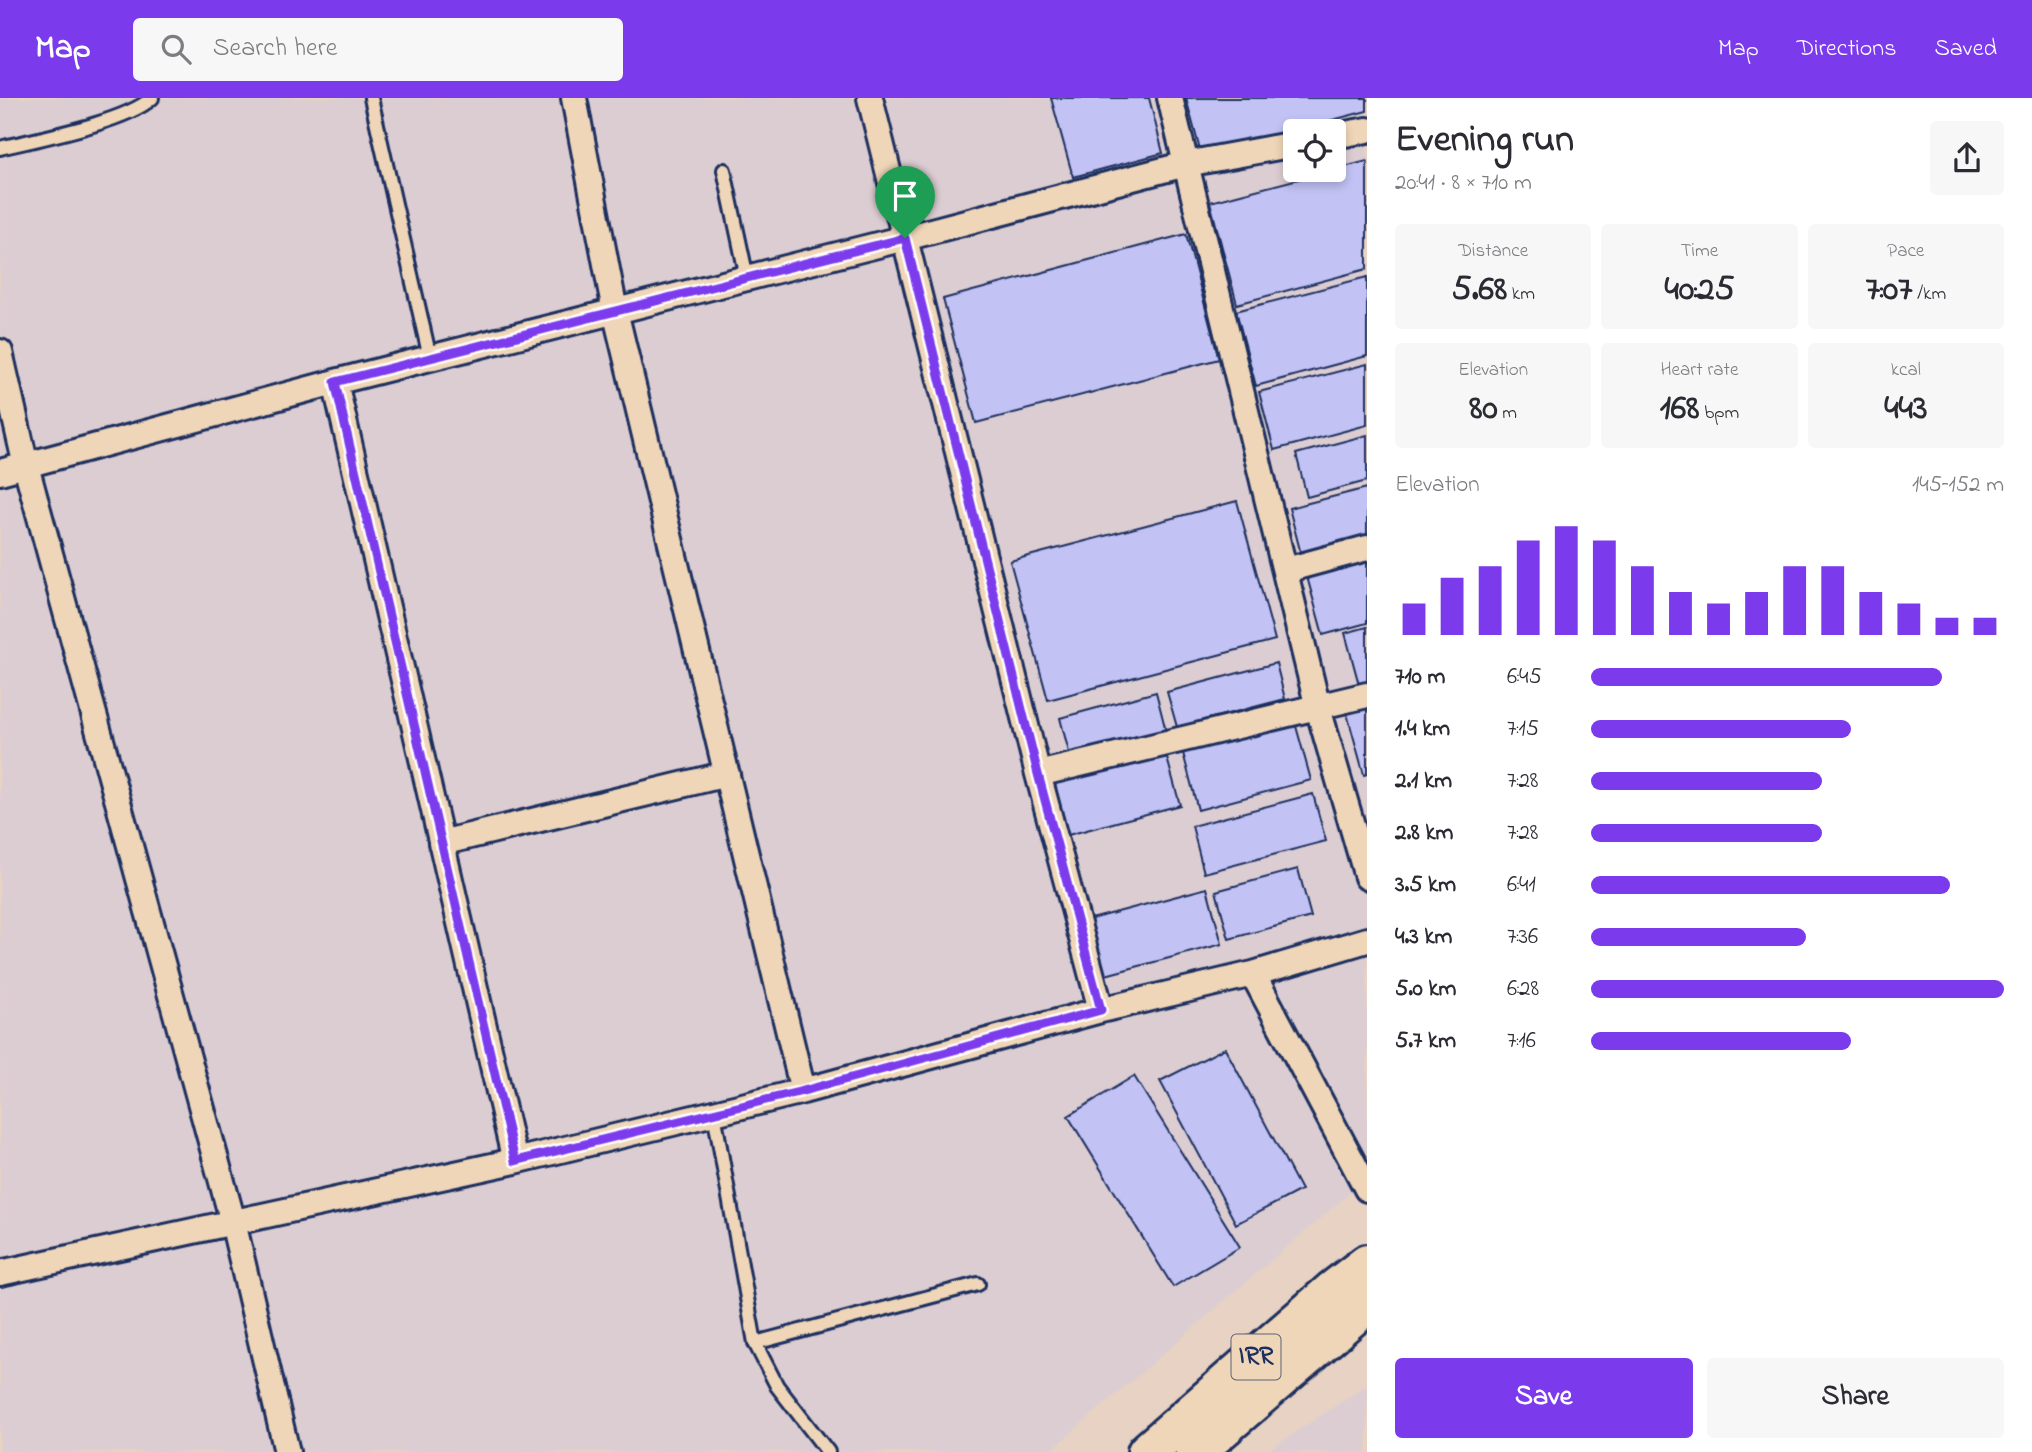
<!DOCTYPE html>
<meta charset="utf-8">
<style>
body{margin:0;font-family:"Indie Flower",sans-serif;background:#f7f7f7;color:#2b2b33;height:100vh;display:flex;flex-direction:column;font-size:26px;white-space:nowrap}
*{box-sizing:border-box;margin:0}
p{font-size:23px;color:#7c7c81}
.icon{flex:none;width:38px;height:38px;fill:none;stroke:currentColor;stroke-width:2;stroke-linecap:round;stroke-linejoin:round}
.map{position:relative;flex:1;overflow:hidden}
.sheet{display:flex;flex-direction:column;background:#fff;width:665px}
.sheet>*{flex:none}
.controls{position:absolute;left:1283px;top:21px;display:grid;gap:14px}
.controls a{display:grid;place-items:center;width:63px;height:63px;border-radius:7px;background:#fff;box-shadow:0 4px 10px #0003;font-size:35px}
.pin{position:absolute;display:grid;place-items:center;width:60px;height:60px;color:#fff;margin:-72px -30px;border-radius:50% 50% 50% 0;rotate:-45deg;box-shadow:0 0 7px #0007}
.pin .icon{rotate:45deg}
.round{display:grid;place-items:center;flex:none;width:74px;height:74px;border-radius:7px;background:#f7f7f7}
.headline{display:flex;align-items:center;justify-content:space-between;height:119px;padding:0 28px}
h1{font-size:38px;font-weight:800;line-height:52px}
.stats{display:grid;grid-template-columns:repeat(3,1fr);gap:10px;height:119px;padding:7px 28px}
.stats div{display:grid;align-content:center;border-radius:7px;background:#f7f7f7;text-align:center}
.stats b{font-size:35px;font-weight:800}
.stats small{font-size:19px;font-weight:400}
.stats p{font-size:19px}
.chart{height:196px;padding:14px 28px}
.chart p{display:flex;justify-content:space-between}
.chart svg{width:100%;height:126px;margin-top:7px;stroke:#7c3aed;stroke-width:6}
.cta{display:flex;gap:14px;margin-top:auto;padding:14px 28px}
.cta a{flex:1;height:80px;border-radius:7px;background:#7c3aed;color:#fff;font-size:28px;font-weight:800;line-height:80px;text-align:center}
.cta a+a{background:#f7f7f7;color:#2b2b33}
ul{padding:0 28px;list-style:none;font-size:23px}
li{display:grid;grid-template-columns:112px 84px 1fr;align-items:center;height:52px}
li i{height:18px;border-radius:9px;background:#7c3aed}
header{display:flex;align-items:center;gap:42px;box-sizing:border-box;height:98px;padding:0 35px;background:#7c3aed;color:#fff}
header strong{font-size:33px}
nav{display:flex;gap:38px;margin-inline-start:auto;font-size:24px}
.search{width:490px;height:63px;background:#f7f7f7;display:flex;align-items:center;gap:18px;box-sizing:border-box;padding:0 24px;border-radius:7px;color:#7c7c81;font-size:26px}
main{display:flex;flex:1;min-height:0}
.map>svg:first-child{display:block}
.built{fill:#dccdd2;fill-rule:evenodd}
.building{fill:#c2c2f4;stroke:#1b2f5e;stroke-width:2}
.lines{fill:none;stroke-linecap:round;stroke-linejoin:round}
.service-casing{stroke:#1b2f5e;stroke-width:18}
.minor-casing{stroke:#1b2f5e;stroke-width:30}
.primary-casing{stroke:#1b2f5e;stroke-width:44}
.service{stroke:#f0d6b8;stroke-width:12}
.minor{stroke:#f0d6b8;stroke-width:24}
.primary{stroke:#f0d6b8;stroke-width:38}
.route-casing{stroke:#fff;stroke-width:14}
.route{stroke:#7c3aed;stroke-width:9}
.labels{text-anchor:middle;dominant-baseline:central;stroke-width:5;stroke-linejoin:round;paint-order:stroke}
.shield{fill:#f0d6b8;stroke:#5b6179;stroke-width:2}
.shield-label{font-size:26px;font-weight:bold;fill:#1b2f5e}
</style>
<header>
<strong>Map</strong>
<div class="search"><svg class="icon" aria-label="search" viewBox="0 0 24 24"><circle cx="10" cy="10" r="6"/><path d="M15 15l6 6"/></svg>Search here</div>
<nav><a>Map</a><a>Directions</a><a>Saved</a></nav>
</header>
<main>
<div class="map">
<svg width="1367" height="1354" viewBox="0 0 1367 1354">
<rect width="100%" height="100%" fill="#e7d2c4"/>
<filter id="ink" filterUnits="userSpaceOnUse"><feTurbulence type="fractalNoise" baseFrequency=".0143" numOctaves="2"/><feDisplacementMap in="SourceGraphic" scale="14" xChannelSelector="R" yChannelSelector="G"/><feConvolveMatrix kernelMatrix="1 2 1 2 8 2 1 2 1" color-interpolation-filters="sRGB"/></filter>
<g filter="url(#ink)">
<path class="built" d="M0 0H1367V1080L1049 1354H0ZM1295 33H1334V72H1295Z
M1367 1287V1354H1266Z"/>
<path class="building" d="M1051 0H1149L1163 55 1073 79Z
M1186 0H1367V13L1201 56Z
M1367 63V171L1237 206 1210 104Z
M1186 136 1219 261 976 325 943 201Z
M1367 179V258L1256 288 1236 213Z
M1367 266V327L1274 352 1259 294Z
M1367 337V383L1307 399 1296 356Z
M1367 390V439L1301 456 1289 410Z
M1237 403 1275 542 1048 602 1010 463Z
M1367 458V525L1323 537 1306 475Z
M1367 529V593L1361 594 1345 535Z
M1276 565 1285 601 1177 629 1167 594Z
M1156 594 1167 637 1071 662 1060 620Z
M1367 606V676L1364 677 1346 612Z
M1294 621 1311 682 1198 712 1182 651Z
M1164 649 1180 707 1068 737 1053 679Z
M1313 696 1326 743 1204 775 1192 728Z
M1298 771 1311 819 1229 841 1216 793Z
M1207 790 1222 846 1098 879 1084 823Z
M1225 950 1301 1092 1236 1126 1160 983Z
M1134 978 1240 1149 1173 1189 1068 1018Z"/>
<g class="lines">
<defs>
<path id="service" d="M371 0 430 260
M0 50C37 41 126 24 152 0
M724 72 747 180
M714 1015 755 1245 777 1288 828 1354
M755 1245 978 1186"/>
<path id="minor" d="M574 0 615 213 803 993
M870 0 1038 676 1101 912
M1170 0 1318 610 1367 779
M1334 38 1367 32
M0 254 26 368 233 1124 287 1354
M335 284 515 1063
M0 374 335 284 905 140 1186 66 1295 46
M1286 472 1367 450
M1038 676 1367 597
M441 745 727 676
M1253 876 1367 1091
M0 1175 515 1063 714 1015 803 993 1101 912 1253 876 1367 842"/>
<path id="primary" d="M1147 1354 1332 1193 1367 1166
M1195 1354 1367 1206"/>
</defs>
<use href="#service" class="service-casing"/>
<use href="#minor" class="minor-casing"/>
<use href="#primary" class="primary-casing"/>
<use href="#service" class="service"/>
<use href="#minor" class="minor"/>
<use href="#primary" class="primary"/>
</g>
</g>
<g class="lines" filter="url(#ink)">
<defs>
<path id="route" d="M905 140 1038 676 1101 912 803 993 515 1063 335 284Z"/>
</defs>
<use href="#route" class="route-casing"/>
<use href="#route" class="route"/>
</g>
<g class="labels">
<rect class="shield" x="1231.5" y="1236.5" width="49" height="45" rx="5"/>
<g class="shield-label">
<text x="1256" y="1259">IRR</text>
</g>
</g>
</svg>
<div class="controls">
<a><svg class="icon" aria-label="locate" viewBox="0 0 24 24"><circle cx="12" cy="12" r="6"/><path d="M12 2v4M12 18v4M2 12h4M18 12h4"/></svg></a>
</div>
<div class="pin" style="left:905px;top:140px;background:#1e9e55"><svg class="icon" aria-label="arrive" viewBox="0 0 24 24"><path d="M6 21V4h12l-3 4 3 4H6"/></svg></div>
</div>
<section class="sheet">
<div class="headline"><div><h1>Evening run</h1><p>20:41 · 8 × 710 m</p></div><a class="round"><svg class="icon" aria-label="share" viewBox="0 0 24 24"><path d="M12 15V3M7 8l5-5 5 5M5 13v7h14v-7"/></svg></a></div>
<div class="stats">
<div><p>Distance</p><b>5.68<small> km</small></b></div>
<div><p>Time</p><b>40:25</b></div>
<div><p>Pace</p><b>7:07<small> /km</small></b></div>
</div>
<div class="stats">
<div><p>Elevation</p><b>80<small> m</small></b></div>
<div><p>Heart rate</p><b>168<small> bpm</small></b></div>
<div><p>kcal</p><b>443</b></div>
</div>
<div class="chart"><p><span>Elevation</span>145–152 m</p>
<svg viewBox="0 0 160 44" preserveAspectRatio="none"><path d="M5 44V33M15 44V24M25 44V20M35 44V11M45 44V6M55 44V11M65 44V20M75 44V29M85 44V33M95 44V29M105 44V20M115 44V20M125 44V29M135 44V33M145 44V38M155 44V38"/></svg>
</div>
<ul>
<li><b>710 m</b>6:45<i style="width:85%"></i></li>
<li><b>1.4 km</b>7:15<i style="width:63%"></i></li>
<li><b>2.1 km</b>7:28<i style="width:56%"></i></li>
<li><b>2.8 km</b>7:28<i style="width:56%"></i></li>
<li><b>3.5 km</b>6:41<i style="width:87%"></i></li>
<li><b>4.3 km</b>7:36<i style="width:52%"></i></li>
<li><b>5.0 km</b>6:28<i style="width:100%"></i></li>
<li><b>5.7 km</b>7:16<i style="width:63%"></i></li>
</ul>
<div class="cta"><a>Save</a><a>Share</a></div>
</section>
</main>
